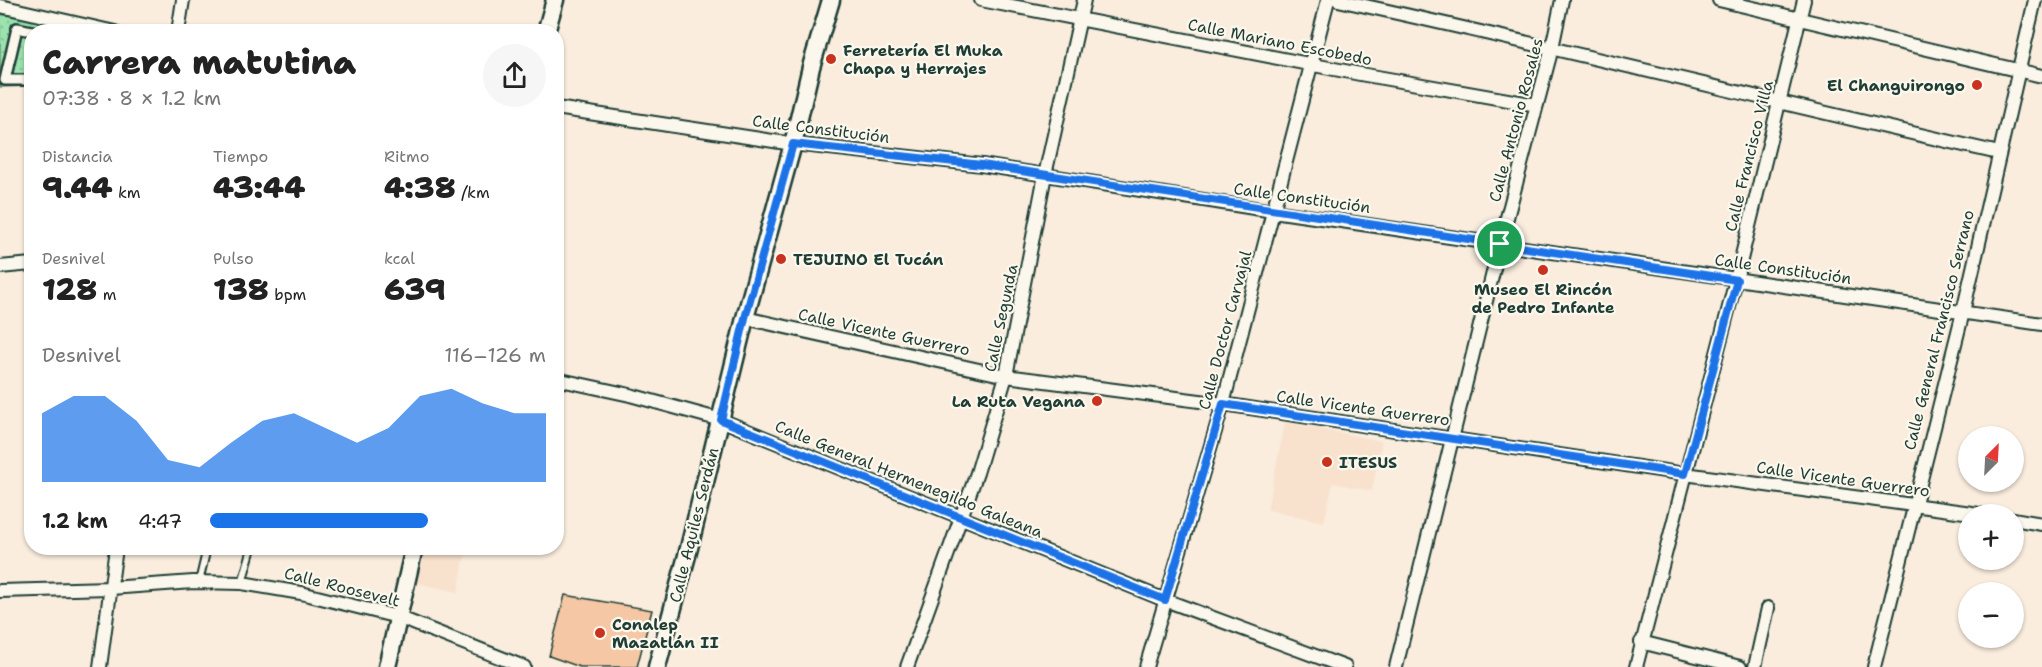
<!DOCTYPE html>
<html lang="es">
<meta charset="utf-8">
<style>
body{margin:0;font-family:"Shantell Sans",sans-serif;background:#f6f6f6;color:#222;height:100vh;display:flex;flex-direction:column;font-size:22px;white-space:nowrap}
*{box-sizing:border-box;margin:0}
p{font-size:20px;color:#767676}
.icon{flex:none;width:33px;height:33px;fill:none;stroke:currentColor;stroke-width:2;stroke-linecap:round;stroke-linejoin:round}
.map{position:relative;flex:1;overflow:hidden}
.drawer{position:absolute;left:24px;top:24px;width:540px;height:531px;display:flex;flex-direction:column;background:#fff;border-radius:24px;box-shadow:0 2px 4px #0004}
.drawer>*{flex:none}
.needle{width:39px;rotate:24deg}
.controls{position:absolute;left:1958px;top:426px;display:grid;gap:12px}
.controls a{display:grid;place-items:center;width:66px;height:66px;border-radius:50%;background:#fff;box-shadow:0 2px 4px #0004;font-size:30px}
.pin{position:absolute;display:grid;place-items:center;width:51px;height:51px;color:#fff;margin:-26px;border:3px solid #fff;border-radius:50%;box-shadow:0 2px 6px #0007}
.round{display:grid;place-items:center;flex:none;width:63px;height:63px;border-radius:32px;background:#f6f6f6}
.head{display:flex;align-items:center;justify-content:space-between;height:102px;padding:0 18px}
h1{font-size:33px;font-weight:800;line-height:45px}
.metrics{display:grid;grid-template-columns:repeat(3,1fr);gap:9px;height:102px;padding:6px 18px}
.metrics div{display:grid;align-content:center}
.metrics b{font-size:30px;font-weight:800}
.metrics small{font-size:16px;font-weight:400}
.metrics p{font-size:16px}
.chart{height:168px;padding:12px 18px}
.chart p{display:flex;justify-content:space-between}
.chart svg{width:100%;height:108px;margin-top:6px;fill:#1a73e8;opacity:.7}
ul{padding:0 18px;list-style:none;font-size:20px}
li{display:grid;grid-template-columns:96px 72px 1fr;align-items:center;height:45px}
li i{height:15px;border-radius:8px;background:#1a73e8}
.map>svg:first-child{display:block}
.built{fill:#f8e2cd}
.park{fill:url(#park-dots);stroke:#5d9072;stroke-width:1.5}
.building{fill:#f5c7a4;stroke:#1f3d34;stroke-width:1.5}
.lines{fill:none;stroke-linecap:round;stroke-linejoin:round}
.service-casing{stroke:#1f3d34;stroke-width:10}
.pedestrian-casing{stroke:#1f3d34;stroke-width:14}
.minor-casing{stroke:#1f3d34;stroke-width:16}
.tertiary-casing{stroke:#1f3d34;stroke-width:21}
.service{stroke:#fbf7ec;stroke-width:6}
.pedestrian{stroke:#fbf7ec;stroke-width:9}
.minor{stroke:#fbf7ec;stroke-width:12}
.tertiary{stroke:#fbf7ec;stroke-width:16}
.route-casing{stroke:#fff;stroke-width:12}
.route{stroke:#1a73e8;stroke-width:8}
.poi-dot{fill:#c8321e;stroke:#fbf7ec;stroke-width:2}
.labels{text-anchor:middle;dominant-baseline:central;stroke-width:4.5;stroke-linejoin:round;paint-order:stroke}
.street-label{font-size:16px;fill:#1f3d34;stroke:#fbf7ec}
.poi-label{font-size:16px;font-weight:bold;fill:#1f3d34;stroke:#fbf7ec;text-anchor:start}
</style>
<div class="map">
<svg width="2042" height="667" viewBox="0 0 2042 667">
<defs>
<pattern id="park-dots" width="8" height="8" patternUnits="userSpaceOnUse" patternTransform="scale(1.5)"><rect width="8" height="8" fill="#9be2af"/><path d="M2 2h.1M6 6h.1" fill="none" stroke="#85c397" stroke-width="1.8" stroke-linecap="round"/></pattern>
</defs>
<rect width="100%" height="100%" fill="#faedde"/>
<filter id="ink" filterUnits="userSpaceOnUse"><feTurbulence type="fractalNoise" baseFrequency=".0167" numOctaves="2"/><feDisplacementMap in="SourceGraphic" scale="12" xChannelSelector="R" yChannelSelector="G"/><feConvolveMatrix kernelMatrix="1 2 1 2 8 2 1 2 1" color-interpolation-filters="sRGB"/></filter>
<g filter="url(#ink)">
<path class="built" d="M1285 422 1382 441 1372 491 1333 483 1324 522 1267 510Z
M426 548H459L466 550 458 592 416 583Z"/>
<path class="park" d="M0 14 95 31 32 32 31 86 0 87Z"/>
<path class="building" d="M565 595 652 610 637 667H580L549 656Z"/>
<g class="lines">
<defs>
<path id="service" d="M199 582 207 548
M242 583 252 548"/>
<path id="pedestrian" d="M32 80H5L17 28 37 32"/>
<path id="minor" d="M981 0 1360 74 1537 105
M1338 0C1559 48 1778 103 1999 153
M1719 0 2042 76
M0 6 115 32
M178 32 183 0
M556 108 793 144 982 165 1273 211 2042 324
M0 267 32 264
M745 318 1006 376 1223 404 1685 474 1979 514
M556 379 630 395 721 420 1165 600 1345 667
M2013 519 2042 524
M0 591 110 588 193 582 242 583 301 593 398 617 524 667
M1641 642 1740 667
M100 667 116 548
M907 667 977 473 1006 376 1045 175 1084 0
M1146 667 1223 404 1328 0
M1396 667 1500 244 1552 48 1562 0
M1636 667 1736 280 1804 0
M1755 667 1768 608
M1874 667 1963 312 2035 0"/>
<path id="tertiary" d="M546 32 555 0
M387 667 414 548
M657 667 689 548 745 318 793 144 811 67 831 0"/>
</defs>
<use href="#service" class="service-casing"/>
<use href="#pedestrian" class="pedestrian-casing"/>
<use href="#minor" class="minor-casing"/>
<use href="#tertiary" class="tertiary-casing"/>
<use href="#service" class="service"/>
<use href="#pedestrian" class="pedestrian"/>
<use href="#minor" class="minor"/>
<use href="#tertiary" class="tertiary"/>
</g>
</g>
<g class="lines" filter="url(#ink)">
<defs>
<path id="route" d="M793 144 982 165 1737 280 1685 474 1223 404 1165 600 721 420 745 318Z"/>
</defs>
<use href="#route" class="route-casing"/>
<use href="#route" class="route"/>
</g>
<g class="poi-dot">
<circle cx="831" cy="59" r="6"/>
<circle cx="1977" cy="85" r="6"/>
<circle cx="781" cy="259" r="6"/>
<circle cx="1543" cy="270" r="6"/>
<circle cx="1097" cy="401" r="6"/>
<circle cx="1327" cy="462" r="6"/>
<circle cx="600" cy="633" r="6"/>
</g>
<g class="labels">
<g class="street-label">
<text transform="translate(1280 42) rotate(11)">Calle Mariano Escobedo</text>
<text transform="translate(1516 120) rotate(-75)">Calle Antonio Rosales</text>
<text transform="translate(821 129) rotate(7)">Calle Constitución</text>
<text transform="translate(1749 156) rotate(-76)">Calle Francisco Villa</text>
<text transform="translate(1302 198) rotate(8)">Calle Constitución</text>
<text transform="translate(1783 269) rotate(8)">Calle Constitución</text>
<text transform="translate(1001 318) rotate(-78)">Calle Segunda</text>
<text transform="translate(1225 330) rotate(-75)">Calle Doctor Carvajal</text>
<text transform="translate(1939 330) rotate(-76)">Calle General Francisco Serrano</text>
<text transform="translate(884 332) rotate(12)">Calle Vicente Guerrero</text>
<text transform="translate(1363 408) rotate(8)">Calle Vicente Guerrero</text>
<text transform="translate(909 479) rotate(22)">Calle General Hermenegildo Galeana</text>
<text transform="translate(1843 479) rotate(8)">Calle Vicente Guerrero</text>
<text transform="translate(694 525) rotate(-76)">Calle Aquiles Serdán</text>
<text transform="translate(342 587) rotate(14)">Calle Roosevelt</text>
</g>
<g class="poi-label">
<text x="843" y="50">Ferretería El Muka<tspan x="843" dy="18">Chapa y Herrajes</tspan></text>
<text x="1965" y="85" text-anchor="end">El Changuirongo</text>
<text x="793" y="259">TEJUINO El Tucán</text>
<text x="1543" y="289" text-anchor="middle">Museo El Rincón<tspan x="1543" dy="18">de Pedro Infante</tspan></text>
<text x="1085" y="401" text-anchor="end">La Ruta Vegana</text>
<text x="1339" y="462">ITESUS</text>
<text x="612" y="624">Conalep<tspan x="612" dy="18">Mazatlán II</tspan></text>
</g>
</g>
</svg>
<div class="controls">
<a><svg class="needle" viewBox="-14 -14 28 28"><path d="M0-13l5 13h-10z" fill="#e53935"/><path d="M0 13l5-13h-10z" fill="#767676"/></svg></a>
<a>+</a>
<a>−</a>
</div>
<div class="pin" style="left:1500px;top:244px;background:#1e9e55"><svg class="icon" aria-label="arrive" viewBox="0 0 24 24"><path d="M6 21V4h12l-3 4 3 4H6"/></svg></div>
<section class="drawer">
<div class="head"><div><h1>Carrera matutina</h1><p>07:38 · 8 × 1.2 km</p></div><a class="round"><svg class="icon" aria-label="share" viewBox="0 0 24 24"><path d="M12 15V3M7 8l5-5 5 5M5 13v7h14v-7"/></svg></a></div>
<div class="metrics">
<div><p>Distancia</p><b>9.44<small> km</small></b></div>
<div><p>Tiempo</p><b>43:44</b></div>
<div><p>Ritmo</p><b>4:38<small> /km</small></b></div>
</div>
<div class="metrics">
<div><p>Desnivel</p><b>128<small> m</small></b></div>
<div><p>Pulso</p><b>138<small> bpm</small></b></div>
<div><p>kcal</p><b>639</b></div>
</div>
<div class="chart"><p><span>Desnivel</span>116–126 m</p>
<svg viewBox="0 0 160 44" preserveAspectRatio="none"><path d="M0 44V16L10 9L20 9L30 19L40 35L50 38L60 28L70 19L80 16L90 22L100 28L110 22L120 9L130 6L140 12L150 16L160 16V44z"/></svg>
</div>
<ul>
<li><b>1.2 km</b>4:47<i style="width:65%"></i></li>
</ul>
</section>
</div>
